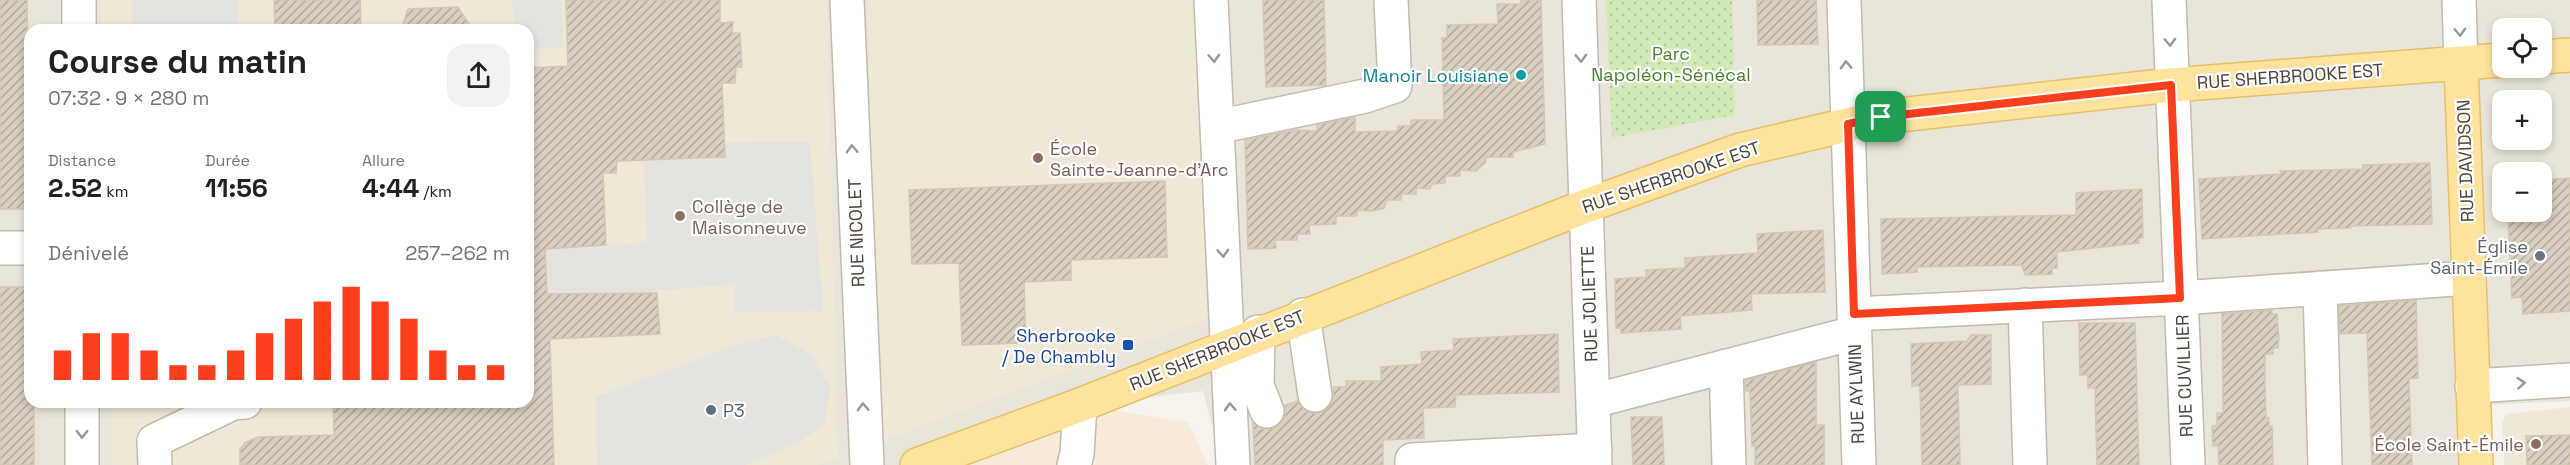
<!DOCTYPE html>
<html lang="fr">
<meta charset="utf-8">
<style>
body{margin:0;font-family:"Space Grotesk",sans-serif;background:#f2f2f2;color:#202124;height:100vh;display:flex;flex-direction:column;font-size:22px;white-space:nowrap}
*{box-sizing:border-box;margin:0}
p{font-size:20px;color:#757577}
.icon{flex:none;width:33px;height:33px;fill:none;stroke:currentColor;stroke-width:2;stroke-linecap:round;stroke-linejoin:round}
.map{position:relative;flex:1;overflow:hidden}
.sheet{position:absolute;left:24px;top:24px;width:510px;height:384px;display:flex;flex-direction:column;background:#fff;border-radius:18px;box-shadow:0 3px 9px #0003}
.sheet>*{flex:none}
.controls{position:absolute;left:2492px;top:18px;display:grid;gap:12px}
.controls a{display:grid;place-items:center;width:60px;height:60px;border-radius:12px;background:#fff;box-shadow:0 3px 9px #0003;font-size:30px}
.pin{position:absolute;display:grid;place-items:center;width:51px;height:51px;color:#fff;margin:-26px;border-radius:12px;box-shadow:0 3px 9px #0006}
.round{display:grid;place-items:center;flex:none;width:63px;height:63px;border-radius:18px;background:#f2f2f2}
.overview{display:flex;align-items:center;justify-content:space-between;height:102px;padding:0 24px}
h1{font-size:33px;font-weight:700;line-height:45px}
.metrics{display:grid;grid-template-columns:repeat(3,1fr);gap:9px;height:102px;padding:6px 24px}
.metrics div{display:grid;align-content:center}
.metrics b{font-size:26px;font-weight:700}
.metrics small{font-size:16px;font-weight:400}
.metrics p{font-size:16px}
.chart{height:168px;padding:12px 24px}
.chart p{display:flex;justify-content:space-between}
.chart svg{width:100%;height:108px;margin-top:6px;stroke:#fc3f1d;stroke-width:6}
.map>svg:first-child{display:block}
.residential{fill:#eae5da;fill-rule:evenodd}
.commercial{fill:#f7ead8}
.education{fill:#efe8d6}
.green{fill:url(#green-dots)}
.parking{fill:#e5e3e0}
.building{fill:url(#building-hatch);stroke:#d3c7b4;stroke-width:1.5}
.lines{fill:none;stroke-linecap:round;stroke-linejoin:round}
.minor-casing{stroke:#c2bbae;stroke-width:36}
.major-casing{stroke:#e6c16a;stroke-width:36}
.minor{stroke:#fff;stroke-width:33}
.major{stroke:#ffe39c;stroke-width:33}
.oneway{stroke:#9c9892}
.route-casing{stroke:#fff;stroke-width:12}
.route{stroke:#fc3f1d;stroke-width:8}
.culture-dot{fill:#0f9aa8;stroke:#fff;stroke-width:2}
.education-dot{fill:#8d6e63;stroke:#fff;stroke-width:2}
.worship-dot{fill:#6b7280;stroke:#fff;stroke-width:2}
.transit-dot{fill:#1a4fb4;stroke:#fff;stroke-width:2}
.service-dot{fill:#5c6f8a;stroke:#fff;stroke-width:2}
.labels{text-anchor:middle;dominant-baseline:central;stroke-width:4.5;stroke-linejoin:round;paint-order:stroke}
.park-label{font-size:18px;fill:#4a7f2a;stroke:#fff}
.culture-label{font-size:18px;fill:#0d838f;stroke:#fff;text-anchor:end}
.street-label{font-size:18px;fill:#4b4439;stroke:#fff}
.education-label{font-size:18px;fill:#785e54;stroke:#fff;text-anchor:start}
.worship-label{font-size:18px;fill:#5b616d;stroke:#fff;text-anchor:end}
.transit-label{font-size:18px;fill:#164399;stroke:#fff;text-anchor:end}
.service-label{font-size:18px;fill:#4e5e75;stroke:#fff;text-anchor:start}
</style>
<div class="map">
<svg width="2570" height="465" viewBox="0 0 2570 465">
<defs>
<pattern id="green-dots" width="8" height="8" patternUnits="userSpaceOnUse" patternTransform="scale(1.5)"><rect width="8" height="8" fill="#d2eab5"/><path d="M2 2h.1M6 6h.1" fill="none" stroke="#b6ca9c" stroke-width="1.8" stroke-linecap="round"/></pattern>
<pattern id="building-hatch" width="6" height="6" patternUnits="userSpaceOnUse" patternTransform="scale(1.5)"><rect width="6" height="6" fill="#d8cfc1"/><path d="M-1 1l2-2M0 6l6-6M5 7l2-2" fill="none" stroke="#b1aa9e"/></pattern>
</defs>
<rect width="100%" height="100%" fill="#f6f3ec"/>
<path class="residential" d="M0 0H2570V401L2485 405 2488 465H1222L1203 391 1080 405 917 465H0ZM2502 28H2541V68H2502ZM30 30H528V402H30ZM2502 100H2541V140H2502ZM2502 172H2541V212H2502Z"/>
<path class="commercial" d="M1080 405 1188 422 1208 465H917Z"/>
<path class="education" d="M101 0H827L838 458 818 465H113L112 402H528V30H101Z
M868 0H1192L1217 315 879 442Z
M2570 407V465H2504L2502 424 2506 414Z"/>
<path class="green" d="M1606 0H1732L1735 115 1612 138Z"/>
<path class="parking" d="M132 0H237L238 28 131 30Z
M512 0H561L563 48 528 49V30H514Z
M810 141 823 311 735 312V284L644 292 547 294 546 286 528 250 647 243 644 160 725 157V143Z
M777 336 811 354 830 388 825 423 803 440 745 465H597L596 397 747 341Z"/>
<path class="building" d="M0 0H27L30 209H0Z
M274 0H360L361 30H275Z
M566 0H720V23L733 22 732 33H740L742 67H736L735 83H722L725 157 617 161 616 173H603L606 245 545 249 547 294 657 293 660 334 550 339 554 465H240V449L246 442 259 437 334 435 333 402H528V68L568 66Z
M1263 0H1324L1326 85 1266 87Z
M1521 0H1541L1545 144 1513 152V157H1486V162L1476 171 1460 170V176H1445V183L1432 184 1430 189 1416 188V194H1401V200H1387L1384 208 1372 211 1358 210 1357 216H1336V224L1309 225 1310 234H1297V240H1275L1276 248 1248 249 1245 140 1296 130 1317 131V125L1355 117V132L1397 131 1398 126H1410L1411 120H1444L1442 38H1447V25L1498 24 1497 4H1521Z
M1757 0H1816L1818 44 1758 45Z
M458 7 473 30H401L408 9Z
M2430 163 2432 224 2351 226V228L2317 229 2318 232 2202 239 2199 179 2281 174 2280 171 2363 169V165Z
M2570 178V311L2523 314 2522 297 2512 298 2508 216 2541 212V180Z
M1165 181 1167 257 1071 260V280L1024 282 1026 343 962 345 959 263 912 264 909 190Z
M2142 189 2143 238 2138 239 2139 243 2057 252V268H2052V274L2025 275 2022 265 1917 267V272L1882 274 1881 219 2076 215V193Z
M1823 230 1825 292 1751 294 1752 310 1680 316 1681 329 1621 333V328H1616L1615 279 1646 277V270L1685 268V258L1758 253 1757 234Z
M0 287H30V402H34V465H0Z
M2416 300 2418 378 2409 379 2412 465H2372L2367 333 2340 334 2339 306Z
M2272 310V314H2277L2279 339 2278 348H2273V354H2265V384L2266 418H2269V426H2272L2273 465H2219L2218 446H2213L2212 426 2217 425V413H2223L2222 314Z
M2079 323H2135L2139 465H2097L2095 388H2088V375H2080Z
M1558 334 1559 392 1456 395 1455 407 1423 408 1424 438 1383 440V465H1255L1253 423 1264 429 1274 428 1282 422 1285 414V405L1298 401 1308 412 1318 413 1327 409 1332 402 1334 387H1346V381H1381V367L1422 364 1421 352 1454 350 1453 339Z
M1971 335H1991V384L1958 385 1960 465H1922L1920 386H1912L1911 344 1967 341Z
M1816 362V425H1824V465H1755V445L1752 446 1750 391H1746L1745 381Z
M1631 417H1662L1664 465H1633Z
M2570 435V465H2527L2526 436Z"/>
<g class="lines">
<defs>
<path id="minor" d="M79 0V30
M847 0 867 465
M1211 0 1233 465
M1579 0 1595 465
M1844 0 1859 465
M2169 0 2188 465
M2459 0 2461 64
M1217 127 1365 96 1395 86 1391 0
M0 248H30
M2320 288 2325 465
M2025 305 2030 465
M1854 314 2180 298 2469 278
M1303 315 1315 395
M1258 332 1257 386 1267 411
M1726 366 1729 465
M2472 386 2570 380
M1593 401 1854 333
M82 402V465
M155 465 154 441 233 403 245 402
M1074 465 1077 454 1080 405
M1412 465V460L1595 450"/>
<path id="major" d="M2541 57 2570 55
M2461 64 2476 465
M917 465 1080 405 1586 206 1740 150 1881 117 2171 85 2502 60"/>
</defs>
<use href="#minor" class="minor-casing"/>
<use href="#major" class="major-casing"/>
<use href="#minor" class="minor"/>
<use href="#major" class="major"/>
</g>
<defs><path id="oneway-chevron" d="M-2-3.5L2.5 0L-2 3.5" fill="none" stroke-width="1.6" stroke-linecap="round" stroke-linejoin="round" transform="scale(1.5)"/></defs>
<g class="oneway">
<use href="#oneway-chevron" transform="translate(2460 32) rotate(88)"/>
<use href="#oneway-chevron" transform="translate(2170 42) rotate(88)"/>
<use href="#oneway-chevron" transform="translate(1214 58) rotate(87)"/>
<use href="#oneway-chevron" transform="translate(1581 58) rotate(88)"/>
<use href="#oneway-chevron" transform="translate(1846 65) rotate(-92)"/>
<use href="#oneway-chevron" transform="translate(852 149) rotate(-92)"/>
<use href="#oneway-chevron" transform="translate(1223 253) rotate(87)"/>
<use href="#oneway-chevron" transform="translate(2521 383) rotate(-4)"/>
<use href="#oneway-chevron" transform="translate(863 407) rotate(-92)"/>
<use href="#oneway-chevron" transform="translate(1230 407) rotate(-93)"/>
<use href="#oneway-chevron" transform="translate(82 434) rotate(90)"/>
</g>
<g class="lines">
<defs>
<path id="route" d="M2171 85 2180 298 1854 314 1848 124 1881 117Z"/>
</defs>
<use href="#route" class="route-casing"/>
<use href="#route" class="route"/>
</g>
<circle class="culture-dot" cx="1521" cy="75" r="6"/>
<g class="education-dot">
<circle cx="1038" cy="158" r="6"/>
<circle cx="680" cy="216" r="6"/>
<circle cx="2536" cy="444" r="6"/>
</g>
<circle class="worship-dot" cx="2540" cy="256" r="6"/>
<rect class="transit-dot" x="1122" y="339" width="12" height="12" rx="3"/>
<circle class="service-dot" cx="711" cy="410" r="6"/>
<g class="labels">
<g class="park-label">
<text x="1671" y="53">Parc<tspan x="1671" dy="21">Napoléon-Sénécal</tspan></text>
</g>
<g class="culture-label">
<text x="1509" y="75">Manoir Louisiane</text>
</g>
<g class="street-label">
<text transform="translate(2290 76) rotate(-4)">RUE SHERBROOKE EST</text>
<text transform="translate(2465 161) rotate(-92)">RUE DAVIDSON</text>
<text transform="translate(1671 177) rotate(-19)">RUE SHERBROOKE EST</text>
<text transform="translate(856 233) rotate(-92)">RUE NICOLET</text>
<text transform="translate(1589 304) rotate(-92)">RUE JOLIETTE</text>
<text transform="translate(1217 350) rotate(-22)">RUE SHERBROOKE EST</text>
<text transform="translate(2184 376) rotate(-92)">RUE CUVILLIER</text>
<text transform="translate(1856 394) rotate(-92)">RUE AYLWIN</text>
</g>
<g class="education-label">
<text x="1050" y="148">École<tspan x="1050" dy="21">Sainte-Jeanne-d'Arc</tspan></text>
<text x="692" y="206">Collège de<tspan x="692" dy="21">Maisonneuve</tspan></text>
<text x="2524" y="444" text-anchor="end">École Saint-Émile</text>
</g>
<g class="worship-label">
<text x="2528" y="246">Église<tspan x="2528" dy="21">Saint-Émile</tspan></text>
</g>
<g class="transit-label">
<text x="1116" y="335">Sherbrooke<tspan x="1116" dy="21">/ De Chambly</tspan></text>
</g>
<g class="service-label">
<text x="723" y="410">P3</text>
</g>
</g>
</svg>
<div class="controls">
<a><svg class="icon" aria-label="locate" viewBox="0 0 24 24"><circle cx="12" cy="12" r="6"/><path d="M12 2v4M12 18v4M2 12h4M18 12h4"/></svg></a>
<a>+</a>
<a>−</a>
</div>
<div class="pin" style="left:1881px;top:117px;background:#1e9e55"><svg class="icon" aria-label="arrive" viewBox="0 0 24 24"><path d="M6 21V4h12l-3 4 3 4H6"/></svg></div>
<section class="sheet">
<div class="overview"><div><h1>Course du matin</h1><p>07:32 · 9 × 280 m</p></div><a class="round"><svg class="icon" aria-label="share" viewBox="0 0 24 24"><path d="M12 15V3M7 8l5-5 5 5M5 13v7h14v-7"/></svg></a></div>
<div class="metrics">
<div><p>Distance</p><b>2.52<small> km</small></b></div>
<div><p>Durée</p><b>11:56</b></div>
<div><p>Allure</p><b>4:44<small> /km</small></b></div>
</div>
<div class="chart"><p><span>Dénivelé</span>257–262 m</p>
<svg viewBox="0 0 160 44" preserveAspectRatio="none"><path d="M5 44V32M15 44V25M25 44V25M35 44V32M45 44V38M55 44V38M65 44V32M75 44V25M85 44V19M95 44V12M105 44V6M115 44V12M125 44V19M135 44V32M145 44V38M155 44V38"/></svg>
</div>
</section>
</div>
